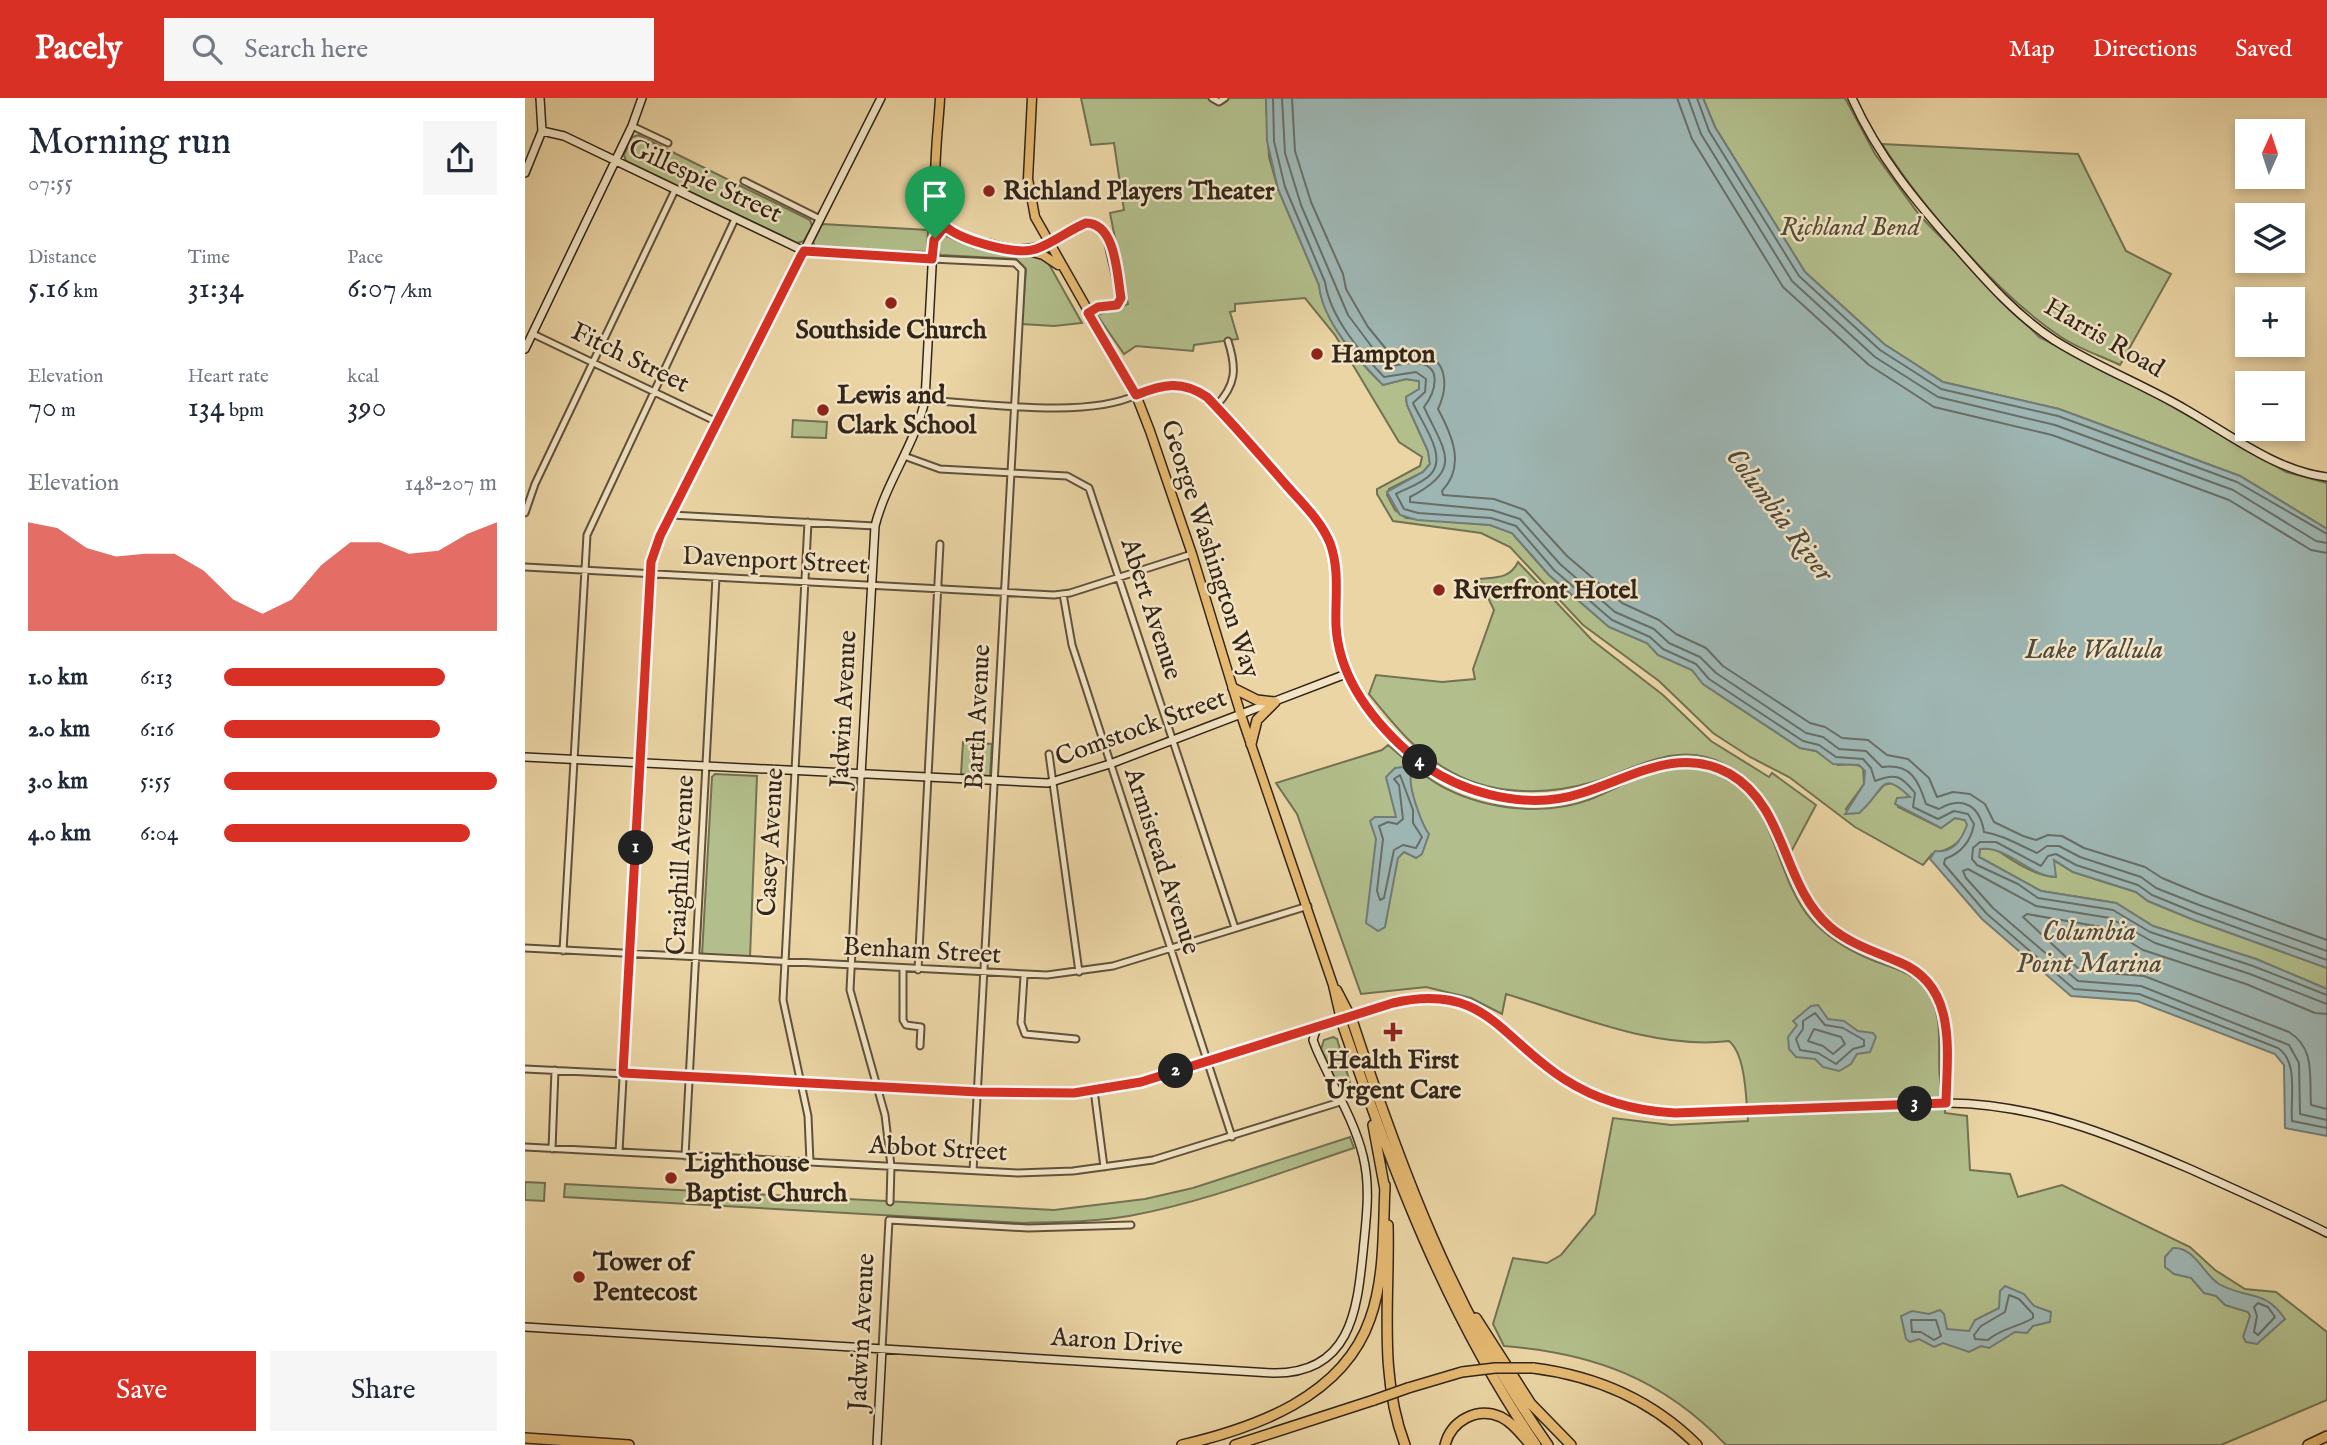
<!DOCTYPE html>
<meta charset="utf-8">
<style>
body{margin:0;font-family:"IM FELL English",serif;background:#f6f6f7;color:#1f2937;height:100vh;display:flex;flex-direction:column;font-size:26px;white-space:nowrap}
*{box-sizing:border-box;margin:0}
p{font-size:23px;color:#747a83}
.icon{flex:none;width:38px;height:38px;fill:none;stroke:currentColor;stroke-width:2;stroke-linecap:round;stroke-linejoin:round}
.map{position:relative;flex:1;overflow:hidden}
.sheet{display:flex;flex-direction:column;background:#fff;width:525px}
.sheet>*{flex:none}
.needle{width:46px;rotate:3deg}
.controls{position:absolute;left:1710px;top:21px;display:grid;gap:14px}
.controls a{display:grid;place-items:center;width:70px;height:70px;border-radius:0px;background:#fff;box-shadow:0 4px 10px #0003;font-size:35px}
.pin{position:absolute;display:grid;place-items:center;width:60px;height:60px;color:#fff;margin:-72px -30px;border-radius:50% 50% 50% 0;rotate:-45deg;box-shadow:0 0 7px #0007}
.pin .icon{rotate:45deg}
.km{position:absolute;width:35px;height:35px;margin:-18px;border-radius:50%;background:#222;color:#fff;font-size:19px;line-height:35px;text-align:center}
.round{display:grid;place-items:center;flex:none;width:74px;height:74px;border-radius:0px;background:#f6f6f7}
.head{display:flex;align-items:center;justify-content:space-between;height:119px;padding:0 28px}
h1{font-size:38px;font-weight:600;line-height:52px}
.metrics{display:grid;grid-template-columns:repeat(3,1fr);gap:10px;height:119px;padding:7px 28px}
.metrics div{display:grid;align-content:center}
.metrics b{font-size:30px;font-weight:600}
.metrics small{font-size:19px;font-weight:400}
.metrics p{font-size:19px}
.chart{height:196px;padding:14px 28px}
.chart p{display:flex;justify-content:space-between}
.chart svg{width:100%;height:126px;margin-top:7px;fill:#d93025;opacity:.7}
.primary-button{display:flex;gap:14px;margin-top:auto;padding:14px 28px}
.primary-button a{flex:1;height:80px;border-radius:0px;background:#d93025;color:#fff;font-size:28px;font-weight:600;line-height:80px;text-align:center}
.primary-button a+a{background:#f6f6f7;color:#1f2937}
ul{padding:0 28px;list-style:none;font-size:23px}
li{display:grid;grid-template-columns:112px 84px 1fr;align-items:center;height:52px}
li i{height:18px;border-radius:9px;background:#d93025}
header{display:flex;align-items:center;gap:42px;box-sizing:border-box;height:98px;padding:0 35px;background:#d93025;color:#fff}
header strong{font-size:33px}
nav{display:flex;gap:38px;margin-inline-start:auto;font-size:24px}
.search{width:490px;height:63px;background:#f6f6f7;display:flex;align-items:center;gap:18px;box-sizing:border-box;padding:0 24px;border-radius:0px;color:#747a83;font-size:26px}
main{display:flex;flex:1;min-height:0}
.map>svg:first-child{display:block}
.green{fill:#b2be8b;stroke:#727252;stroke-width:2}
.water{fill:#9eb6b3;stroke:#737c76;stroke-width:2}
.lines{fill:none;stroke-linecap:round;stroke-linejoin:round}
.shore{stroke:#686e66;stroke-width:2}
.street-casing{stroke:#61513d;stroke-width:9}
.secondary-casing{stroke:#33251a;stroke-width:10}
.primary-casing{stroke:#33251a;stroke-width:11}
.highway-casing{stroke:#33251a;stroke-width:12}
.street{stroke:#f2e4c4;stroke-width:5}
.secondary{stroke:#f2e4c4;stroke-width:7}
.primary{stroke:#e6ba72;stroke-width:8}
.highway{stroke:#e6ba72;stroke-width:9}
.highway-bridge-casing{stroke:#33251a;stroke-width:12;stroke-linecap:butt}
.highway-bridge{stroke:#e6ba72;stroke-width:9}
.route-casing{stroke:#fff;stroke-width:14}
.route{stroke:#d93025;stroke-width:9}
.poi-dot{fill:#8f2418;stroke:#f2e4c4;stroke-width:2.5}
.labels{text-anchor:middle;dominant-baseline:central;stroke-width:5;stroke-linejoin:round;paint-order:stroke}
.street-label{font-size:26px;fill:#33251a;stroke:#f2e4c4}
.poi-label{font-size:26px;font-weight:bold;fill:#33251a;stroke:#f2e4c4;text-anchor:start}
.park-label{font-size:26px;font-style:italic;fill:#534b36;stroke:#f2e4c4}
.water-label{font-size:28px;font-style:italic;fill:#4e4940;stroke:#f2e4c4}
</style>
<header>
<strong>Pacely</strong>
<div class="search"><svg class="icon" aria-label="search" viewBox="0 0 24 24"><circle cx="10" cy="10" r="6"/><path d="M15 15l6 6"/></svg>Search here</div>
<nav><a>Map</a><a>Directions</a><a>Saved</a></nav>
</header>
<main>
<section class="sheet">
<div class="head"><div><h1>Morning run</h1><p>07:55</p></div><a class="round"><svg class="icon" aria-label="share" viewBox="0 0 24 24"><path d="M12 15V3M7 8l5-5 5 5M5 13v7h14v-7"/></svg></a></div>
<div class="metrics">
<div><p>Distance</p><b>5.16<small> km</small></b></div>
<div><p>Time</p><b>31:34</b></div>
<div><p>Pace</p><b>6:07<small> /km</small></b></div>
</div>
<div class="metrics">
<div><p>Elevation</p><b>70<small> m</small></b></div>
<div><p>Heart rate</p><b>134<small> bpm</small></b></div>
<div><p>kcal</p><b>390</b></div>
</div>
<div class="chart"><p><span>Elevation</span>148–207 m</p>
<svg viewBox="0 0 160 44" preserveAspectRatio="none"><path d="M0 44V6L10 8L20 15L30 18L40 17L50 17L60 23L70 33L80 38L90 33L100 21L110 13L120 13L130 17L140 16L150 10L160 6V44z"/></svg>
</div>
<ul>
<li><b>1.0 km</b>6:13<i style="width:81%"></i></li>
<li><b>2.0 km</b>6:16<i style="width:79%"></i></li>
<li><b>3.0 km</b>5:55<i style="width:100%"></i></li>
<li><b>4.0 km</b>6:04<i style="width:90%"></i></li>
</ul>
<div class="primary-button"><a>Save</a><a>Share</a></div>
</section>
<div class="map">
<svg width="1802" height="1347" viewBox="0 0 1802 1347">
<rect width="100%" height="100%" fill="#ebd5a5"/>
<filter id="stains"><feTurbulence type="fractalNoise" baseFrequency=".00286" numOctaves="4"/><feColorMatrix values="0 0 0 0 .2 0 0 0 0 .09 0 0 0 0 .02 0 0 0 .5 -.17"/></filter>
<radialGradient id="worn" r=".72"><stop offset=".6" stop-color="#630" stop-opacity="0"/><stop offset="1" stop-color="#630" stop-opacity=".3"/></radialGradient>
<path class="green" d="M556 0H741L744 59 753 91 794 187C798 223 832 262 858 287L881 281 894 283V291L881 299 882 307 903 353 905 366 898 374 864 391 862 397 870 412 881 420 965 427 987 435 1024 477 1084 529 1122 545 1133 557 1167 572 1178 586 1275 650 1291 653 1313 667 1328 666 1338 669 1339 686 1321 711 1334 715 1359 687 1370 684 1386 700H1375L1373 709 1416 730 1430 720 1440 722 1443 727C1435 747 1426 751 1407 756L1398 767 1330 729 1264 679 1225 659 1188 635 1134 583 1058 527 985 449 956 435 868 423 852 396V391L895 368 897 359 874 344 810 237 780 200 710 206V213L705 214 713 241 669 247 668 253 611 248 599 256 572 217 603 206 585 115 599 112 589 45 566 47Z
M1178 0H1320L1350 56 1395 118 1514 239 1632 300 1761 374 1802 385V431L1715 378 1534 311 1418 284 1359 246 1280 174 1190 29Z
M113 37 285 122 287 128 279 143 272 145 101 63 99 57 107 39Z
M1357 46 1553 56 1601 153 1646 176 1595 267C1576 258 1554 251 1536 239 1474 198 1398 110 1357 46Z
M297 126 403 132 402 154 291 150 288 144Z
M419 137C441 147 464 154 488 156 501 158 509 156 521 161L557 225 529 228 497 226 501 171 491 161 415 157 412 146Z
M268 322 302 324 301 340 267 339Z
M993 464 1067 542 1138 597 1186 643 1244 679 1247 675 1291 707 1266 754C1243 703 1210 646 1144 658 1117 663 1094 676 1068 684 1024 697 970 698 928 675 892 656 869 627 844 596L851 577 917 584 950 581 948 571 969 512 954 481C971 479 985 481 993 464Z
M438 644 467 646 465 678 436 676Z
M863 647C882 663 900 680 922 691 964 712 1022 718 1066 701 1103 686 1135 663 1176 670 1251 682 1245 774 1286 821 1302 839 1325 853 1347 862 1366 870 1389 874 1401 892 1422 920 1410 957 1416 990 1417 999 1421 1005 1420 1015L1442 1018 1445 1072 1485 1076 1493 1099 1537 1087 1665 1149 1690 1172 1720 1191 1751 1194 1802 1234V1302L1696 1347H1201C1138 1281 1069 1255 979 1248L968 1226 988 1160 1022 1165 1036 1157 1070 1116 1088 1020 1146 1027 1223 1023C1221 1001 1221 957 1204 943 1130 952 1051 917 981 896L977 916 946 900 901 889 836 896 772 716 751 685 857 652Z
M190 676 232 678 225 859 177 857 187 679Z
M1469 750C1486 762 1510 778 1530 779L1528 762 1548 774 1611 794 1623 803 1669 822 1802 870V891L1731 861 1628 828 1591 805 1516 793 1454 759 1455 751Z
M808 939 812 941 829 998 820 1002 796 951 799 942Z
M825 1039 829 1050C756 1074 681 1104 604 1118 569 1124 534 1124 498 1125L39 1099 40 1086 529 1112 620 1101 668 1090Z
M0 1084 20 1085 19 1103 0 1102Z"/>
<path class="water" d="M741 0H1178L1190 29 1280 174 1359 246 1418 284 1534 311 1715 378 1802 431V870L1669 822 1623 803 1611 794 1548 774 1529 762 1531 779C1503 778 1482 747 1455 751L1454 759 1516 793 1591 805 1628 828 1731 861 1802 891V1038L1760 1030 1759 967 1750 956 1612 903 1546 898 1457 821 1405 761 1410 753C1428 755 1436 743 1442 727L1440 722 1430 720 1416 730 1370 706 1372 700 1385 699C1354 669 1360 694 1334 715L1320 716 1339 686 1340 673 1334 667 1308 666 1291 653 1275 650 1178 586 1167 572 1133 557 1122 545 1084 529 1024 477 987 435 965 427 892 422 875 417 862 394 898 374 905 366 903 353 882 307 881 299 894 291V283L881 281 858 287C833 262 797 223 794 187L753 91 742 43Z
M878 669 886 677C883 689 897 727 904 736L897 756 891 760 879 754 873 760 860 829 853 833 841 825 851 741 845 723 850 719H871L861 679 870 670Z
M1293 907 1303 921 1319 923 1333 933 1348 935 1351 939 1345 954 1332 956 1326 966 1314 973 1298 969 1290 961 1271 959 1264 951 1263 939 1272 927 1268 923 1286 908Z
M1648 1150C1669 1148 1679 1177 1694 1186 1722 1202 1739 1190 1760 1221L1732 1246 1721 1244 1718 1239 1725 1218 1723 1214 1700 1207 1691 1198 1679 1195 1666 1180 1649 1176 1640 1169V1159Z
M1480 1188 1499 1196 1509 1208 1526 1214 1525 1224 1508 1228 1502 1235 1490 1234 1464 1250 1456 1248 1444 1254 1418 1245 1409 1249 1394 1241 1385 1244 1381 1241 1376 1218 1387 1213 1404 1216 1415 1212 1419 1216 1422 1231 1444 1233 1450 1222 1474 1210 1475 1193Z"/>
<g class="lines">
<path class="shore" d="M748 0 749 43 760 89 800 184C805 219 835 254 859 279L891 274 901 281 900 294 888 305C896 324 924 359 905 377 896 386 882 390 871 396L879 411 893 415 966 420 991 428 1029 472 1087 522 1125 539 1138 551 1171 566 1184 581 1278 643 1294 647 1311 659 1338 661 1346 670 1350 683C1370 675 1376 677 1390 695L1388 709 1413 721 1429 713 1443 716 1449 726C1446 743 1436 755 1420 761L1419 766 1462 816 1549 891 1614 896 1753 950C1774 964 1765 1000 1767 1023L1802 1030
M757 0 760 55 776 107 823 217 862 269C871 268 881 264 891 265 919 267 910 295 899 309 919 353 940 371 885 399V404L967 412 995 421 1035 466 1090 514 1129 531 1144 545 1175 559 1191 575 1281 635 1298 639 1314 651 1341 653 1357 669C1387 665 1393 683 1401 706L1414 711C1438 697 1455 708 1459 734 1478 737 1494 747 1512 755L1522 748H1534L1555 759 1616 779 1631 790 1674 807 1802 853
M767 0 770 53 786 104 818 176 821 191 843 229 866 257C875 257 884 254 893 255 924 259 923 290 913 311 927 337 941 368 917 393L918 397 969 401 1000 412 1042 458 1097 505 1134 522 1151 536 1181 550 1198 568 1285 625 1300 629 1317 640 1343 642 1362 657 1383 661 1404 680 1412 699 1428 694 1445 696 1460 706 1469 724 1498 738 1511 742 1523 737 1537 738 1559 750 1620 769 1637 780 1678 797 1802 842
M1152 0 1167 41 1258 189 1344 267 1409 309 1527 337 1658 385 1704 402 1786 452 1802 455
M1163 0 1176 36 1267 183 1350 259 1413 299 1530 327 1708 392 1791 443 1802 445
M1172 0 1184 33 1274 178 1355 252 1416 291 1533 318 1712 384 1802 436
M875 677 888 712V725L897 739 891 750 878 747 869 752 859 800 855 802 852 793 858 741 854 728 863 724 872 726 878 721 874 687 869 681Z
M1802 862 1671 815 1627 797 1613 787 1551 767 1531 756 1523 758 1516 768 1471 744H1455L1448 750 1447 761 1452 767 1493 786 1513 800 1588 812 1625 834 1728 868 1802 897
M1802 906 1725 876 1630 845 1585 820 1511 808 1443 771 1438 773 1441 780 1468 810 1553 883 1616 888 1764 947 1774 965 1775 1016 1802 1022
M1290 915 1300 927 1318 930 1339 942V948L1328 951 1311 966 1293 955 1275 952 1271 941 1278 931V923Z
M1802 916 1790 915 1721 886 1618 852 1582 830 1502 816 1498 819 1556 873 1619 878 1764 934C1791 951 1784 979 1786 1007L1802 1011
M1289 931 1316 939 1320 946 1308 956 1298 948 1283 943Z
M1484 1197 1494 1201 1508 1216V1220C1494 1229 1476 1230 1463 1242L1450 1241 1449 1237 1456 1228 1480 1214Z
M1733 1205 1743 1209 1750 1219 1733 1237 1729 1234 1732 1218 1729 1209Z
M1386 1222H1411L1416 1238 1409 1242 1396 1234H1387Z"/>
<defs>
<path id="street" d="M687 0 694 4 700 0
M107 28 143 45
M219 83 295 121
M524 144C541 135 564 115 580 133L596 203C589 211 573 209 563 215
M407 161 490 165 497 172 448 1073
M8 236 192 324
M400 302C457 305 561 321 611 297
M691 308C711 287 712 271 703 243
M379 358 415 371 542 378 564 390 710 830
M0 415 10 386 150 92
M146 417 350 428
M283 424 258 902 283 1018 285 1064
M0 469 529 497 545 495 667 456
M538 496 547 547 707 1039
M524 656 554 874
M336 677 325 892 360 1017 366 1068 365 1104
M0 850 522 877 588 868 783 808
M38 853 62 437 210 121
M378 871V922L381 927 396 929 395 948
M393 872 415 446
M499 878 496 925 500 936 551 941
M0 971 524 997 616 984 792 929
M569 992 579 1069
M0 1049 493 1075 548 1073 628 1062 815 1004
M27 1051 30 972
M94 1054 126 464 135 438 279 153
M160 1058 191 479
M357 1251 364 1122 503 1130 606 1127"/>
<path id="secondary" d="M1327 0C1353 58 1391 104 1433 151 1462 184 1492 218 1529 242 1570 268 1617 286 1660 311 1704 336 1751 373 1802 379
M17 33 39 38 279 153 407 161
M0 75 17 33 15 0
M279 153 356 0
M0 251 107 28 117 0
M611 297C637 286 657 282 682 299 710 328 736 358 762 388 778 406 797 423 805 445 815 472 810 500 811 528 813 580 846 621 883 654 927 694 1000 714 1057 696 1106 680 1154 647 1205 676 1262 709 1257 788 1305 829 1325 846 1350 854 1374 864 1433 888 1422 953 1421 1005
M0 659 523 685 585 666 821 576
M336 677 350 428C361 384 390 347 400 302L408 150 410 140 420 128
M0 1229 748 1275C825 1276 832 1214 838 1154 841 1122 846 1090 838 1058 829 1021 806 985 791 950L788 942 792 929C829 918 867 900 907 901 961 901 989 944 1028 973 1055 994 1088 1007 1122 1013 1153 1018 1187 1014 1219 1013 1287 1010 1355 1004 1423 1005 1511 1006 1586 1037 1665 1071 1711 1092 1757 1112 1802 1135
M352 1347 357 1251"/>
<path id="primary" d="M415 0C414 28 402 109 420 129 432 141 450 143 465 146 487 152 502 155 523 145
M507 0 503 81 510 119 611 297 625 333 667 456 716 617 808 887 816 922
M504 153 518 157 533 167
M812 892 826 919"/>
<path id="highway" d="M708 590 732 602 750 604
M726 646 732 622 750 604
M826 919C876 1071 929 1215 1023 1347
M816 922C867 1071 921 1216 1011 1347
M848 1027 860 1092
M863 1127C865 1201 853 1276 880 1347
M951 1220 1006 1306 1046 1347
M1008 1270C1071 1278 1126 1301 1172 1347
M883 1290 937 1274
M0 1340 104 1347
M657 1347C730 1330 818 1299 845 1221 860 1180 858 1130 860 1087
M710 1347 849 1302
M920 1347C926 1323 952 1308 976 1319 988 1325 995 1335 1004 1345
M1783 1347 1802 1338"/>
</defs>
<use href="#street" class="street-casing"/>
<use href="#secondary" class="secondary-casing"/>
<use href="#primary" class="primary-casing"/>
<use href="#highway" class="highway-casing"/>
<use href="#street" class="street"/>
<use href="#secondary" class="secondary"/>
<use href="#primary" class="primary"/>
<use href="#highway" class="highway"/>
<defs>
<path id="highway-bridge" d="M937 1274 970 1270H1008
M849 1302 883 1290"/>
</defs>
<use href="#highway-bridge" class="highway-bridge-casing"/>
<use href="#highway-bridge" class="highway-bridge"/>
</g>
<g class="lines">
<defs>
<path id="route" d="M561 125C591 125 592 177 596 200L592 207 573 209 563 215 611 297C638 286 657 282 682 299 710 328 736 358 762 388 778 406 796 423 805 445 815 472 810 500 811 528 814 580 846 621 883 654 927 694 999 714 1057 695 1106 680 1154 647 1205 676 1262 709 1257 788 1305 829 1325 846 1351 854 1374 864 1433 888 1422 953 1421 1005L1150 1015C1111 1013 1073 1003 1039 981 975 940 960 884 868 905L616 984 549 995 453 994 98 975 126 464 135 438 276 158 279 153 407 161 409 142 420 128C435 142 491 158 511 151 528 145 544 132 561 125Z"/>
</defs>
<use href="#route" class="route-casing"/>
<use href="#route" class="route"/>
</g>
<g class="poi-dot">
<circle cx="464" cy="93" r="7"/>
<circle cx="366" cy="205" r="7"/>
<circle cx="792" cy="256" r="7"/>
<circle cx="298" cy="312" r="7"/>
<circle cx="914" cy="492" r="7"/>
<path d="M864.5 923.5h7v7h7v7h-7v7h-7v-7h-7v-7h7z"/>
<circle cx="146" cy="1080" r="7"/>
<circle cx="54" cy="1179" r="7"/>
</g>
<g class="labels">
<g class="street-label">
<text transform="translate(180 83) rotate(25)">Gillespie Street</text>
<text transform="translate(1579 240) rotate(30)">Harris Road</text>
<text transform="translate(105 260) rotate(26)">Fitch Street</text>
<text transform="translate(685 451) rotate(72)">George Washington Way</text>
<text transform="translate(250 463) rotate(3)">Davenport Street</text>
<text transform="translate(626 511) rotate(72)">Abert Avenue</text>
<text transform="translate(319 611) rotate(-87)">Jadwin Avenue</text>
<text transform="translate(453 619) rotate(-87)">Barth Avenue</text>
<text transform="translate(616 630) rotate(-20)">Comstock Street</text>
<text transform="translate(246 744) rotate(-87)">Casey Avenue</text>
<text transform="translate(637 763) rotate(72)">Armistead Avenue</text>
<text transform="translate(156 767) rotate(-87)">Craighill Avenue</text>
<text transform="translate(397 853) rotate(3)">Benham Street</text>
<text transform="translate(413 1051) rotate(3)">Abbot Street</text>
<text transform="translate(337 1234) rotate(-87)">Jadwin Avenue</text>
<text transform="translate(592 1244) rotate(4)">Aaron Drive</text>
</g>
<g class="poi-label">
<text x="478" y="93">Richland Players Theater</text>
<text x="366" y="232" text-anchor="middle">Southside Church</text>
<text x="806" y="256">Hampton</text>
<text x="312" y="297">Lewis and<tspan x="312" dy="30">Clark School</tspan></text>
<text x="928" y="492">Riverfront Hotel</text>
<text x="868" y="962" text-anchor="middle">Health First<tspan x="868" dy="30">Urgent Care</tspan></text>
<text x="160" y="1065">Lighthouse<tspan x="160" dy="30">Baptist Church</tspan></text>
<text x="68" y="1164">Tower of<tspan x="68" dy="30">Pentecost</tspan></text>
</g>
<g class="park-label">
<text x="1325" y="129">Richland Bend</text>
</g>
<g class="water-label">
<text transform="translate(1254 417) rotate(53)">Columbia River</text>
<text x="1569" y="552">Lake Wallula</text>
<text x="1564" y="834">Columbia<tspan x="1564" dy="32">Point Marina</tspan></text>
</g>
</g>
<rect width="100%" height="100%" filter="url(#stains)"/>
<rect width="100%" height="100%" fill="url(#worn)"/>
</svg>
<div class="controls">
<a><svg class="needle" viewBox="-14 -14 28 28"><path d="M0-13l5 13h-10z" fill="#e53935"/><path d="M0 13l5-13h-10z" fill="#747a83"/></svg></a>
<a><svg class="icon" aria-label="layers" viewBox="0 0 24 24"><path d="M12 4l9 5-9 5-9-5zM3 14l9 5 9-5"/></svg></a>
<a>+</a>
<a>−</a>
</div>
<div class="pin" style="left:410px;top:140px;background:#1e9e55"><svg class="icon" aria-label="arrive" viewBox="0 0 24 24"><path d="M6 21V4h12l-3 4 3 4H6"/></svg></div>
<b class="km" style="left:111px;top:750px">1</b>
<b class="km" style="left:651px;top:973px">2</b>
<b class="km" style="left:1390px;top:1006px">3</b>
<b class="km" style="left:895px;top:664px">4</b>
</div>
</main>
